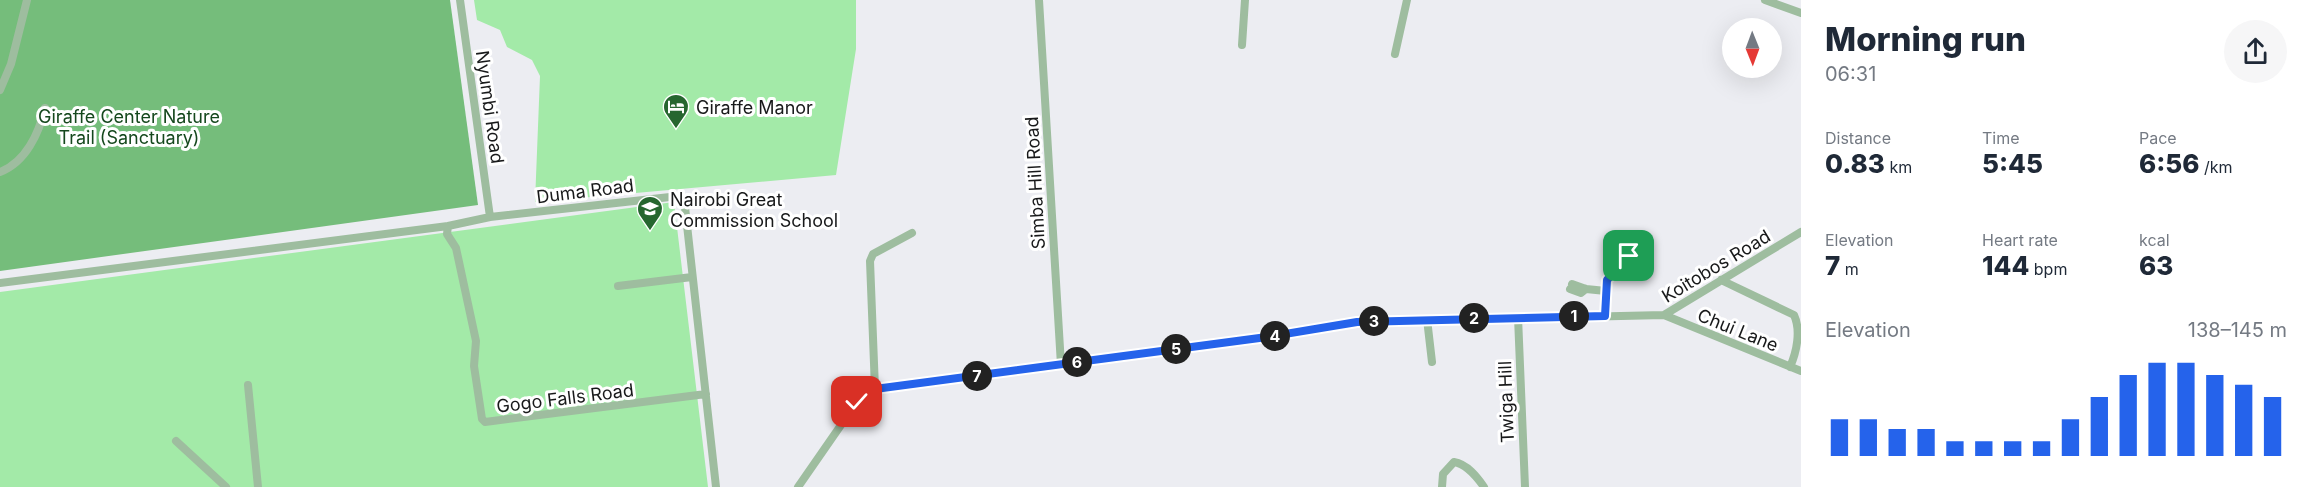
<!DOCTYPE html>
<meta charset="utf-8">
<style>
body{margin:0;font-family:Inter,sans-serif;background:#f6f6f7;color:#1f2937;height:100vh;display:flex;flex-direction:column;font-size:22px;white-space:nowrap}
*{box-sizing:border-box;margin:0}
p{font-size:20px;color:#747a83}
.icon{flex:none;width:33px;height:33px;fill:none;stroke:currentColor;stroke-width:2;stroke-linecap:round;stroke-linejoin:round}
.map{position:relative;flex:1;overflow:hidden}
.panel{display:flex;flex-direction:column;background:#fff;width:510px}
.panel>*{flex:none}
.needle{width:39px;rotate:179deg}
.controls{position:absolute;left:1722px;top:18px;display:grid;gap:12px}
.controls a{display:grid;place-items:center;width:60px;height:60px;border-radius:50%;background:#fff;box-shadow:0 6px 24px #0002;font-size:30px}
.pin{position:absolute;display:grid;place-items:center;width:51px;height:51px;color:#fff;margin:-26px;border-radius:12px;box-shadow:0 3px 9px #0006}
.km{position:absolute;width:30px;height:30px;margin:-15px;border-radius:50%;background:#222;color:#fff;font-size:16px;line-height:30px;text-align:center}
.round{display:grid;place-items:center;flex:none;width:63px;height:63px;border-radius:32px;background:#f6f6f7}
.headline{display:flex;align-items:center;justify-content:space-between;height:102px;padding:0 24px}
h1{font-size:33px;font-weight:800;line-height:45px}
.metrics{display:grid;grid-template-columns:repeat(3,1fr);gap:9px;height:102px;padding:6px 24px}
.metrics div{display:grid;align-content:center}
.metrics b{font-size:26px;font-weight:800}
.metrics small{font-size:16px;font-weight:400}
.metrics p{font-size:16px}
.chart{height:168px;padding:12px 24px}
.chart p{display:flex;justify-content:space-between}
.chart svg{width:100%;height:108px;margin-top:6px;stroke:#2563eb;stroke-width:6}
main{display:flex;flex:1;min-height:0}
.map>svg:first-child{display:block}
.green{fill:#a3eaa8}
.forest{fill:#75bd7b}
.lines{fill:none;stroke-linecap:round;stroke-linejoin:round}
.street{stroke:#9ebd9f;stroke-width:8}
.route-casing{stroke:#fff;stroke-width:12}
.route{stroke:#2563eb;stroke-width:8}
.labels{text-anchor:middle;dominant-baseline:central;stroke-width:6;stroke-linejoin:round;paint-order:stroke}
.street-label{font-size:18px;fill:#18191a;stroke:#fff}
.poi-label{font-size:18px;fill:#18191a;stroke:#fff;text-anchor:start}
.park-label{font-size:18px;fill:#15481d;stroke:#fff}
</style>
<main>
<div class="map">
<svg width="1801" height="487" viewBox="0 0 1801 487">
<rect width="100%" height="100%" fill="#ecedf2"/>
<path class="green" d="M474 0H856V49L836 175 535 202 540 76 532 60 507 47 500 30 477 20Z
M674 202 708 487H0V292Z"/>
<path class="forest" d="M0 0H450L478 205 0 271Z"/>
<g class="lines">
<path class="street" d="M460 0 490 217
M1039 0 1061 365
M1765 0 1801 13
M1242 45 1245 0
M1395 54 1407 0
M0 90 11 64 27 0
M0 172C26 162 39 133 45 108
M1721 280 1794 315C1801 330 1797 351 1790 367
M0 283 448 226
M1572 284 1586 289 1606 291
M618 286 692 277
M1570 289 1581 293 1586 289
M1664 315 1801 371
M1605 316 1607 281 1629 256
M1518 317 1525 487
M1427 319 1432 362
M248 385 258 487
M875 389 870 261 873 254 912 233
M706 394 485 422 482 419 474 366 476 341 456 248 447 234 448 226 490 217 679 196 685 207 716 487
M176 441 226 487
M798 487 857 402 875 389 1267 337 1357 322 1664 315 1801 232
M1442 487 1443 474 1454 462C1467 464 1477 477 1484 487"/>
</g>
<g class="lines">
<defs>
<path id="route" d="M857 402 875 389 1267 337 1357 322 1605 316 1607 280 1629 256"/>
</defs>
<use href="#route" class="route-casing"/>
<use href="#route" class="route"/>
</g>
<defs>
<symbol id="hotel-pin" viewBox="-11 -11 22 30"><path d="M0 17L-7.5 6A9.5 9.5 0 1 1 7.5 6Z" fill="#26662f" stroke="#fff"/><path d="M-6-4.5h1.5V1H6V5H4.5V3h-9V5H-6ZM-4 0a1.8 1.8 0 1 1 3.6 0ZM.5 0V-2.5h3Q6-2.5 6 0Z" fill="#fff"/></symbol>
<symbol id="school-pin" viewBox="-11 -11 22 30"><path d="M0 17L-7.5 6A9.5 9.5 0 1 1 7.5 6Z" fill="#26662f" stroke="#fff"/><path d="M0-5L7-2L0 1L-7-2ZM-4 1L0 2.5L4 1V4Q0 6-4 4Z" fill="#fff"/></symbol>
</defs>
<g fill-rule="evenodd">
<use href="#hotel-pin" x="661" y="92" width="30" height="40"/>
<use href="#school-pin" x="635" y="194" width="30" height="40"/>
</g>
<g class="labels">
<g class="street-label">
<text transform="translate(490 107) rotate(82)">Nyumbi Road</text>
<text transform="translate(1035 183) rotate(-93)">Simba Hill Road</text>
<text transform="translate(585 191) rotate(-7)">Duma Road</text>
<text transform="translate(1716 266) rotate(-31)">Koitobos Road</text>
<text transform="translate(1738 330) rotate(22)">Chui Lane</text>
<text transform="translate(565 398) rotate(-7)">Gogo Falls Road</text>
<text transform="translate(1506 402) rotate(-92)">Twiga Hill</text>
</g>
<g class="poi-label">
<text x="696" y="107">Giraffe Manor</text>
<text x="670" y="199">Nairobi Great<tspan x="670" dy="21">Commission School</tspan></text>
</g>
<g class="park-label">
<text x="129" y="116">Giraffe Center Nature<tspan x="129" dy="21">Trail (Sanctuary)</tspan></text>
</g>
</g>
</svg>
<div class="controls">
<a><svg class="needle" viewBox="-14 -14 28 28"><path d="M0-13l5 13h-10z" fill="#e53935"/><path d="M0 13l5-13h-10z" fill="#747a83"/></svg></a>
</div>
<div class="pin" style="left:1629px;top:256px;background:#1e9e55"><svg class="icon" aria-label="arrive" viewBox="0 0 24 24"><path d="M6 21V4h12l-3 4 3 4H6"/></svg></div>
<div class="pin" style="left:857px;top:402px;background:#d93025"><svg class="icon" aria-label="check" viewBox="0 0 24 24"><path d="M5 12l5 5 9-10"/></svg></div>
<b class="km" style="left:1574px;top:316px">1</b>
<b class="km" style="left:1474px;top:318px">2</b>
<b class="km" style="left:1374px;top:321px">3</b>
<b class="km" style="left:1275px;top:336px">4</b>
<b class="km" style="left:1176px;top:349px">5</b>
<b class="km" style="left:1077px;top:362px">6</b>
<b class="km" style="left:977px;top:376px">7</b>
</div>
<section class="panel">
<div class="headline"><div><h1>Morning run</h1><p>06:31</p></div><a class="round"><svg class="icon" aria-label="share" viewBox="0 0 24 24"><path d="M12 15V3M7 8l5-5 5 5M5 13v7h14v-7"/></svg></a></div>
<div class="metrics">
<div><p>Distance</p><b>0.83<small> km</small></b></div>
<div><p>Time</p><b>5:45</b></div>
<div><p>Pace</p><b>6:56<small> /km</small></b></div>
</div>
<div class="metrics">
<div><p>Elevation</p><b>7<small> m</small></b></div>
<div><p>Heart rate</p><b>144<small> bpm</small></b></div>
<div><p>kcal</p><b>63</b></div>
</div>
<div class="chart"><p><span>Elevation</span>138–145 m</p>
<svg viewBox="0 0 160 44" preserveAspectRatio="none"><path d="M5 44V29M15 44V29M25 44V33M35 44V33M45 44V38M55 44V38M65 44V38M75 44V38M85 44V29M95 44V20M105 44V11M115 44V6M125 44V6M135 44V11M145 44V15M155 44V20"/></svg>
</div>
</section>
</main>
